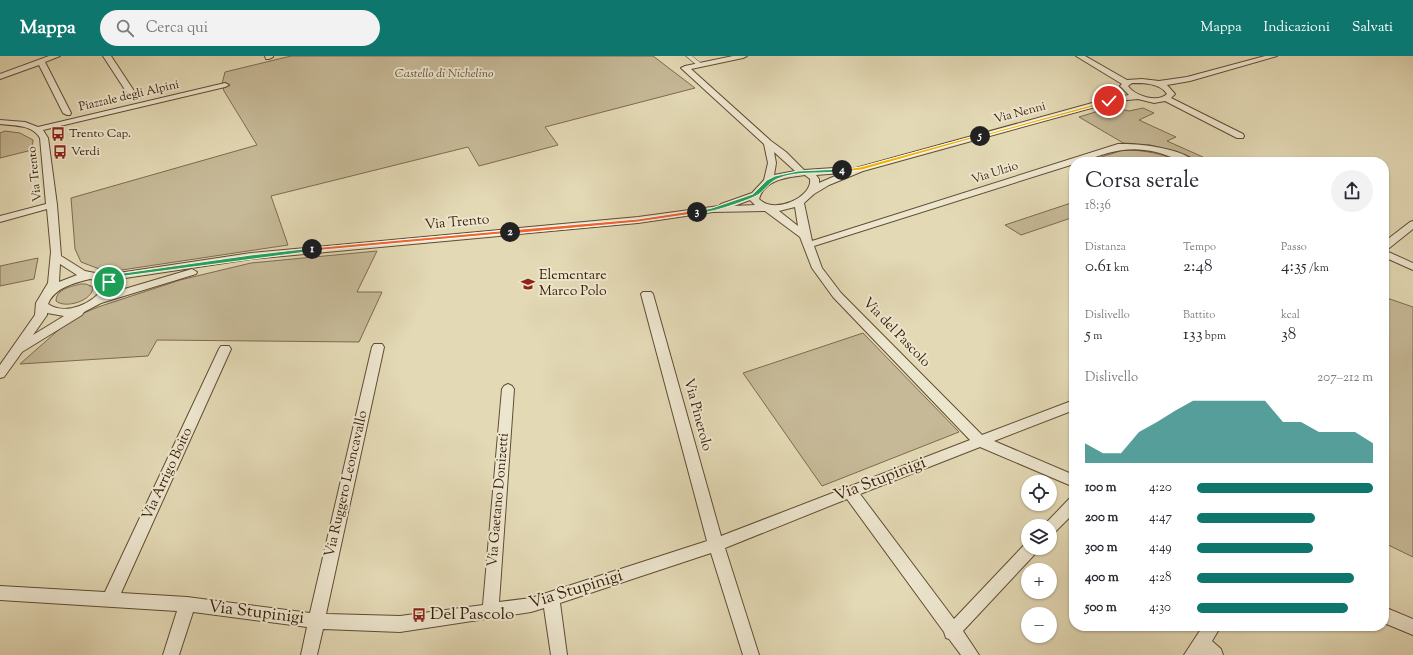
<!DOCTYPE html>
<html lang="it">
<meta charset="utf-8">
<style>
body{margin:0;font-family:"Sorts Mill Goudy",serif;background:#f2f2f3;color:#2b2b33;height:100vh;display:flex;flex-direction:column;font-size:15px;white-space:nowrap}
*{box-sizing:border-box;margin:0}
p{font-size:13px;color:#7c7c81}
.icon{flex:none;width:22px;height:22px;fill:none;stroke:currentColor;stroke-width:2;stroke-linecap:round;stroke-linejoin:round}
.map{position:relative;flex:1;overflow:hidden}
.panel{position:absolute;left:1069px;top:101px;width:320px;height:474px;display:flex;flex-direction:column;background:#fff;border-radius:16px;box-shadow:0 1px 3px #0004}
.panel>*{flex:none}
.controls{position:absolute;left:1021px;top:419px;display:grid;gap:8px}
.controls a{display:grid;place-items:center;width:36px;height:36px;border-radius:50%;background:#fff;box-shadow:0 1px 3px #0004;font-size:20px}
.pin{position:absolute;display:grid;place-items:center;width:34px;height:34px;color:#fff;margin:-17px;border:2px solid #fff;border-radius:50%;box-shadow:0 1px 4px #0007}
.km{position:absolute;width:20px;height:20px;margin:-10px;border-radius:50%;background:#222;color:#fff;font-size:11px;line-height:20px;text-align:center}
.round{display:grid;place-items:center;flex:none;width:42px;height:42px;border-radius:21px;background:#f2f2f3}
.headline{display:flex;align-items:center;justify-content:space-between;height:68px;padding:0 16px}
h1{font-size:22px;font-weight:600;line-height:30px}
.stats{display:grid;grid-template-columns:repeat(3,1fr);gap:6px;height:68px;padding:4px 16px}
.stats div{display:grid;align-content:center}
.stats b{font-size:17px;font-weight:600}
.stats small{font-size:11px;font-weight:400}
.stats p{font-size:11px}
.chart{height:112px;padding:8px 16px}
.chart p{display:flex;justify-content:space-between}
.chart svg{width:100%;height:72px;margin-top:4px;fill:#0f766e;opacity:.7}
ul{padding:0 16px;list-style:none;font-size:13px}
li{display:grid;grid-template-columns:64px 48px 1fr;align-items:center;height:30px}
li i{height:10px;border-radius:5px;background:#0f766e}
header{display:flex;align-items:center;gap:24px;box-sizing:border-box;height:56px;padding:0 20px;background:#0f766e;color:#fff}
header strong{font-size:19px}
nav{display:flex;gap:22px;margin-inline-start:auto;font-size:14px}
.search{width:280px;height:36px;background:#f2f2f3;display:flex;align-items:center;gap:10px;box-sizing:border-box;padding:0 14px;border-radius:22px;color:#7c7c81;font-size:15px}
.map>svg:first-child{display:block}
.green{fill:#c6b997;stroke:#7e6b4e}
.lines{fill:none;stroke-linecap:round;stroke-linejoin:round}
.pedestrian-casing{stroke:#614c31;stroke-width:1}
.minor-casing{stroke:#614c31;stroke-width:2}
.pedestrian{fill:#ede6cf;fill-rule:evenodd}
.minor{fill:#ede6cf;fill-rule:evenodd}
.split-1{fill:#22a559;stroke:#fff}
.split-2{fill:#f0652b;stroke:#fff}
.split-3{fill:#f0652b;stroke:#fff}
.split-4{fill:#22a559;stroke:#fff}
.split-5{fill:#f5b400;stroke:#fff}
.split-6{fill:#f5b400;stroke:#fff}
.labels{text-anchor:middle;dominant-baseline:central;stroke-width:4;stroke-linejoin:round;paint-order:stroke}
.far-park-label{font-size:12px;font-style:italic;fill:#614c31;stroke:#ede6cf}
.far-street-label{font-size:12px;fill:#361d05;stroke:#ede6cf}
.far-poi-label{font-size:12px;fill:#361d05;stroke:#ede6cf;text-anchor:start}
.street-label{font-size:14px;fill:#361d05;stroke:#ede6cf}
.poi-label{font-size:14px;fill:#361d05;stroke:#ede6cf;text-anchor:start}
.near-street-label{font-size:17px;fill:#361d05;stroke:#ede6cf}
.near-poi-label{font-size:17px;fill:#361d05;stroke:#ede6cf;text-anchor:start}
</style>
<header>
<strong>Mappa</strong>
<div class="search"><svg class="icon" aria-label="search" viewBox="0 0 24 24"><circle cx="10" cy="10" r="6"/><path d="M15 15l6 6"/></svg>Cerca qui</div>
<nav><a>Mappa</a><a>Indicazioni</a><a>Salvati</a></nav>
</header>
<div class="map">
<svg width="1413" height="599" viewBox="0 0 1413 599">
<rect width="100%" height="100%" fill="#e3d9b5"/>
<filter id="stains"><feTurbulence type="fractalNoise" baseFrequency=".005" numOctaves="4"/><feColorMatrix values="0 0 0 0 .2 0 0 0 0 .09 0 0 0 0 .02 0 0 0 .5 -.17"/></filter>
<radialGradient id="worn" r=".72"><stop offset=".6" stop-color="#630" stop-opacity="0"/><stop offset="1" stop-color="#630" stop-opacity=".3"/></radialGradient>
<path class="green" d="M291 0H653L695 32 545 71 558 89 479 110 468 91 271 140 288 189 115 215 102 214 81 206 75 193 71 142 257 89 224 35 222 28 225 16Z
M1112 51 1129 55 1143 52 1154 57 1139 64 1176 81 1167 85 1203 101 1198 104 1174 95 1150 89 1125 88 1079 61Z
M5 75 20 77 33 84 32 94 0 102V77Z
M1123 94C1144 94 1161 97 1180 106H1086Z
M1074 146V161L1021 179 1005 169Z
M377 195 357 236H382L359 286 157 284 148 300 20 308 72 262 98 251 180 224 251 207Z
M38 202 34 223 0 230V210Z
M81 228H86L93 231C93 245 65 253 56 245 56 233 72 230 81 228Z
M1384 241 1413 251V501L1384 487Z
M863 277 959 376 822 430 743 317Z"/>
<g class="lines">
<defs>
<path id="pedestrian" d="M686 0H692L703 9 698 10Z"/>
<path id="minor" d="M49 0H60L45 6 71 57 70 59H67L63 57 39 9 0 23V18Z
M103 0H111L138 41 137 43H131Z
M265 0H273V1L269 3H266Z
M733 0H747L743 2 691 13 771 85 786 96 804 114 848 111 852 113 1114 41 1129 39 1120 30 1122 28 1076 0H1085L1127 24 1142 23 1159 25 1187 21 1265 0H1277L1190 25 1167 29 1175 38 1171 42 1243 78 1244 80 1243 82H1237L1165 45 1154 47 1138 43 1117 45 863 115 829 129 814 138 804 147 812 185 1118 88C1136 87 1183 92 1195 106 1180 106 1171 100 1156 96 1126 89 1108 97 1080 106H1074V108L814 190 822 212 841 237 982 379 1074 344V354L994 385 1074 419V431L980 391 860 438 954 563 1026 487 1028 486V492H1039L1036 497 963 575 979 599H961L949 583 946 582 944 576 847 443 725 492 759 599H743L711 497 560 547 567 599H551L544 552 531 556 400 576 323 573 317 599H301L307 571 193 556 179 599H163L177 555 0 544V530L105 536 219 293 221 290H229L231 293 121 537 187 541 310 557 372 291 374 288H382L384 291 326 558 400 560 483 549 502 333 504 330 508 328 512 330 514 333 499 546 531 542 707 485 641 238 643 236H651L653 238 721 480 970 384 833 241 812 212 800 181 765 155 713 156 638 167 251 203 112 224 115 230 111 237 192 213 197 216 196 218 101 247 84 256 82 259 22 296 4 321 0 322V309L35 259 36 247 48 227 51 196 47 153 0 166V160L46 148 40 82C32 68 14 70 0 68V64L25 66 38 71 225 27 229 29 225 31 43 74 48 82 57 149 61 200 85 215 105 219 251 197 638 161 719 150 721 148 752 137 764 124 768 107 764 88 681 12 685 10ZM1132 27C1144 27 1160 27 1167 38 1157 47 1135 40 1128 30ZM774 96 795 115 774 119 776 107ZM842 117 819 127V123L816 119ZM798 120 805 119 810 123C813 141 774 159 759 143 764 125 783 122 798 120ZM750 144 755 149 734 150ZM795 151 798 170 779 155ZM60 208 77 219 59 226ZM90 223 101 225 105 230C93 248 66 260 48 248 54 232 74 227 90 223ZM47 257 64 260 33 279 47 259Z
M1413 165V173L1388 193 1384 194 1413 207V214L1384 201V186L1410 166Z
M1074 441V457L1055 476 1050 478V470H1044L1045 468 1069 443Z
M1384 551 1413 563V579L1384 567Z
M1203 570H1221L1212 585 1221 593 1223 599H1184Z"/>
</defs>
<use href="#pedestrian" class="pedestrian-casing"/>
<use href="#minor" class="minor-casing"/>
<use href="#pedestrian" class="pedestrian"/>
<use href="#minor" class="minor"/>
</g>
<path class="split-1" d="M312 192 315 193 314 195 117 221 109 223 112 226 109 228 102 222 117 218 251 199Z"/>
<path class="split-2" d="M510 174 513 176 512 177 312 195 309 193 312 192Z"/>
<path class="split-3" d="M697 154 700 156 699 157 638 166 510 178 508 176 510 174 638 163Z"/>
<path class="split-4" d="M842 113 844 115C822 119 797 114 777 123 768 127 764 136 756 140 746 145 702 161 694 156L712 152 753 138 767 124 775 120 798 115Z"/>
<path class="split-5" d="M978 79 982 80 862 114 842 116 839 114 860 111Z"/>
<path class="split-6" d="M1109 44 1111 46 982 81 978 80Z"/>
<defs>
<symbol id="bus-bare" viewBox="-9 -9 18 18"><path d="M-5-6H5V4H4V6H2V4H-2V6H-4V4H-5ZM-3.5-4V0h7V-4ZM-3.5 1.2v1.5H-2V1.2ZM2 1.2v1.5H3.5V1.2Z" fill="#8f2418" stroke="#ede6cf" stroke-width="2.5" paint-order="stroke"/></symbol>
<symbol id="school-bare" viewBox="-9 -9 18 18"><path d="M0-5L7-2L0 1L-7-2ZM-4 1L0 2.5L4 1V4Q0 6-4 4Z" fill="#8f2418" stroke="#ede6cf" stroke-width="2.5" paint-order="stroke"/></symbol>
</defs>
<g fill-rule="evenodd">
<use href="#bus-bare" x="48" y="68" width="20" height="20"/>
<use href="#bus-bare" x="50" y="86" width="20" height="20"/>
<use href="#school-bare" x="518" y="218" width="20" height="20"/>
<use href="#bus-bare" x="409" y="549" width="20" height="20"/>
</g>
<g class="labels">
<g class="far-park-label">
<text x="444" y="18">Castello di Nichelino</text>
</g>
<g class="far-street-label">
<text transform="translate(129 40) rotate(-13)">Piazzale degli Alpini</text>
<text transform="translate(1020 57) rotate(-15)">Via Nenni</text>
<text transform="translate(995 117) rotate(-18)">Via Ulzio</text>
<text transform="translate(35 118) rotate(-96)">Via Trento</text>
</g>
<g class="far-poi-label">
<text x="69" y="78">Trento Cap.</text>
<text x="71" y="96">Verdi</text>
</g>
<g class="street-label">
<text transform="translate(457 167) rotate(-5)">Via Trento</text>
<text transform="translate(896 277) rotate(46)">Via del Pascolo</text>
<text transform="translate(697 359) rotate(75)">Via Pinerolo</text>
<text transform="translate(168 418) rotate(-65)">Via Arrigo Boito</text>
<text transform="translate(347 428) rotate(-77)">Via Ruggero Leoncavallo</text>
<text transform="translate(499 444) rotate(-85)">Via Gaetano Donizetti</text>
</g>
<g class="poi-label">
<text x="539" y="220">Elementare<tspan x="539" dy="16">Marco Polo</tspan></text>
</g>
<g class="near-street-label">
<text transform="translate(880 424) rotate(-21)">Via Stupinigi</text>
<text transform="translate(576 534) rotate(-17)">Via Stupinigi</text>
<text transform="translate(256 557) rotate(7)">Via Stupinigi</text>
</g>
<g class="near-poi-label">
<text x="430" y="559">Del Pascolo</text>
</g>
</g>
<rect width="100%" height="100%" filter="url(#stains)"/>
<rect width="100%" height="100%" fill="url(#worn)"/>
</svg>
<div class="controls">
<a><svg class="icon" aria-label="locate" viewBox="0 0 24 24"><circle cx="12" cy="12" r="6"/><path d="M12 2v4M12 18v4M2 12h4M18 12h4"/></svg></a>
<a><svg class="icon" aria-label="layers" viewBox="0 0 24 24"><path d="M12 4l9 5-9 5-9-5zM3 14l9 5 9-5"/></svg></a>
<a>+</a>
<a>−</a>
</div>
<div class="pin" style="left:109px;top:226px;background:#1e9e55"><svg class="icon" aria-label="arrive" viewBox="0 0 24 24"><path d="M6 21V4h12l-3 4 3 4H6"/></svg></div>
<div class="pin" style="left:1109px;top:45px;background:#d93025"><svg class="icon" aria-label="check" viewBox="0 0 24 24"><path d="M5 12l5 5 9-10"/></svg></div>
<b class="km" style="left:312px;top:193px">1</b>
<b class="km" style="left:510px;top:176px">2</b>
<b class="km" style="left:697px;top:156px">3</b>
<b class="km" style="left:842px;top:114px">4</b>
<b class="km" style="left:980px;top:80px">5</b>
<section class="panel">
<div class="headline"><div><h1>Corsa serale</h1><p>18:36</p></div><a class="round"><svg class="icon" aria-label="share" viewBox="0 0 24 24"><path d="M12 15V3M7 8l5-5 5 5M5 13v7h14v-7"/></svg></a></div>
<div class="stats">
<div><p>Distanza</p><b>0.61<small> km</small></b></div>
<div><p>Tempo</p><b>2:48</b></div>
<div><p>Passo</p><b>4:35<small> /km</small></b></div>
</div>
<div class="stats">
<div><p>Dislivello</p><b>5<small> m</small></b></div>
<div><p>Battito</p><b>133<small> bpm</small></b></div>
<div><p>kcal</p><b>38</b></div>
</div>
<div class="chart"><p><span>Dislivello</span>207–212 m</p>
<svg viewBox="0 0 160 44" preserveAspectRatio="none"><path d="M0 44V32L10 38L20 38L30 25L40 19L50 12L60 6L70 6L80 6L90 6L100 6L110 19L120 19L130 25L140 25L150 25L160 32V44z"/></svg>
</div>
<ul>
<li><b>100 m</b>4:20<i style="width:100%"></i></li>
<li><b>200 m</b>4:47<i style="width:67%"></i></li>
<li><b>300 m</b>4:49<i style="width:66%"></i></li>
<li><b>400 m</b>4:28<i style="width:89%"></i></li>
<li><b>500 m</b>4:30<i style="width:86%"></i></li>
</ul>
</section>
</div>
